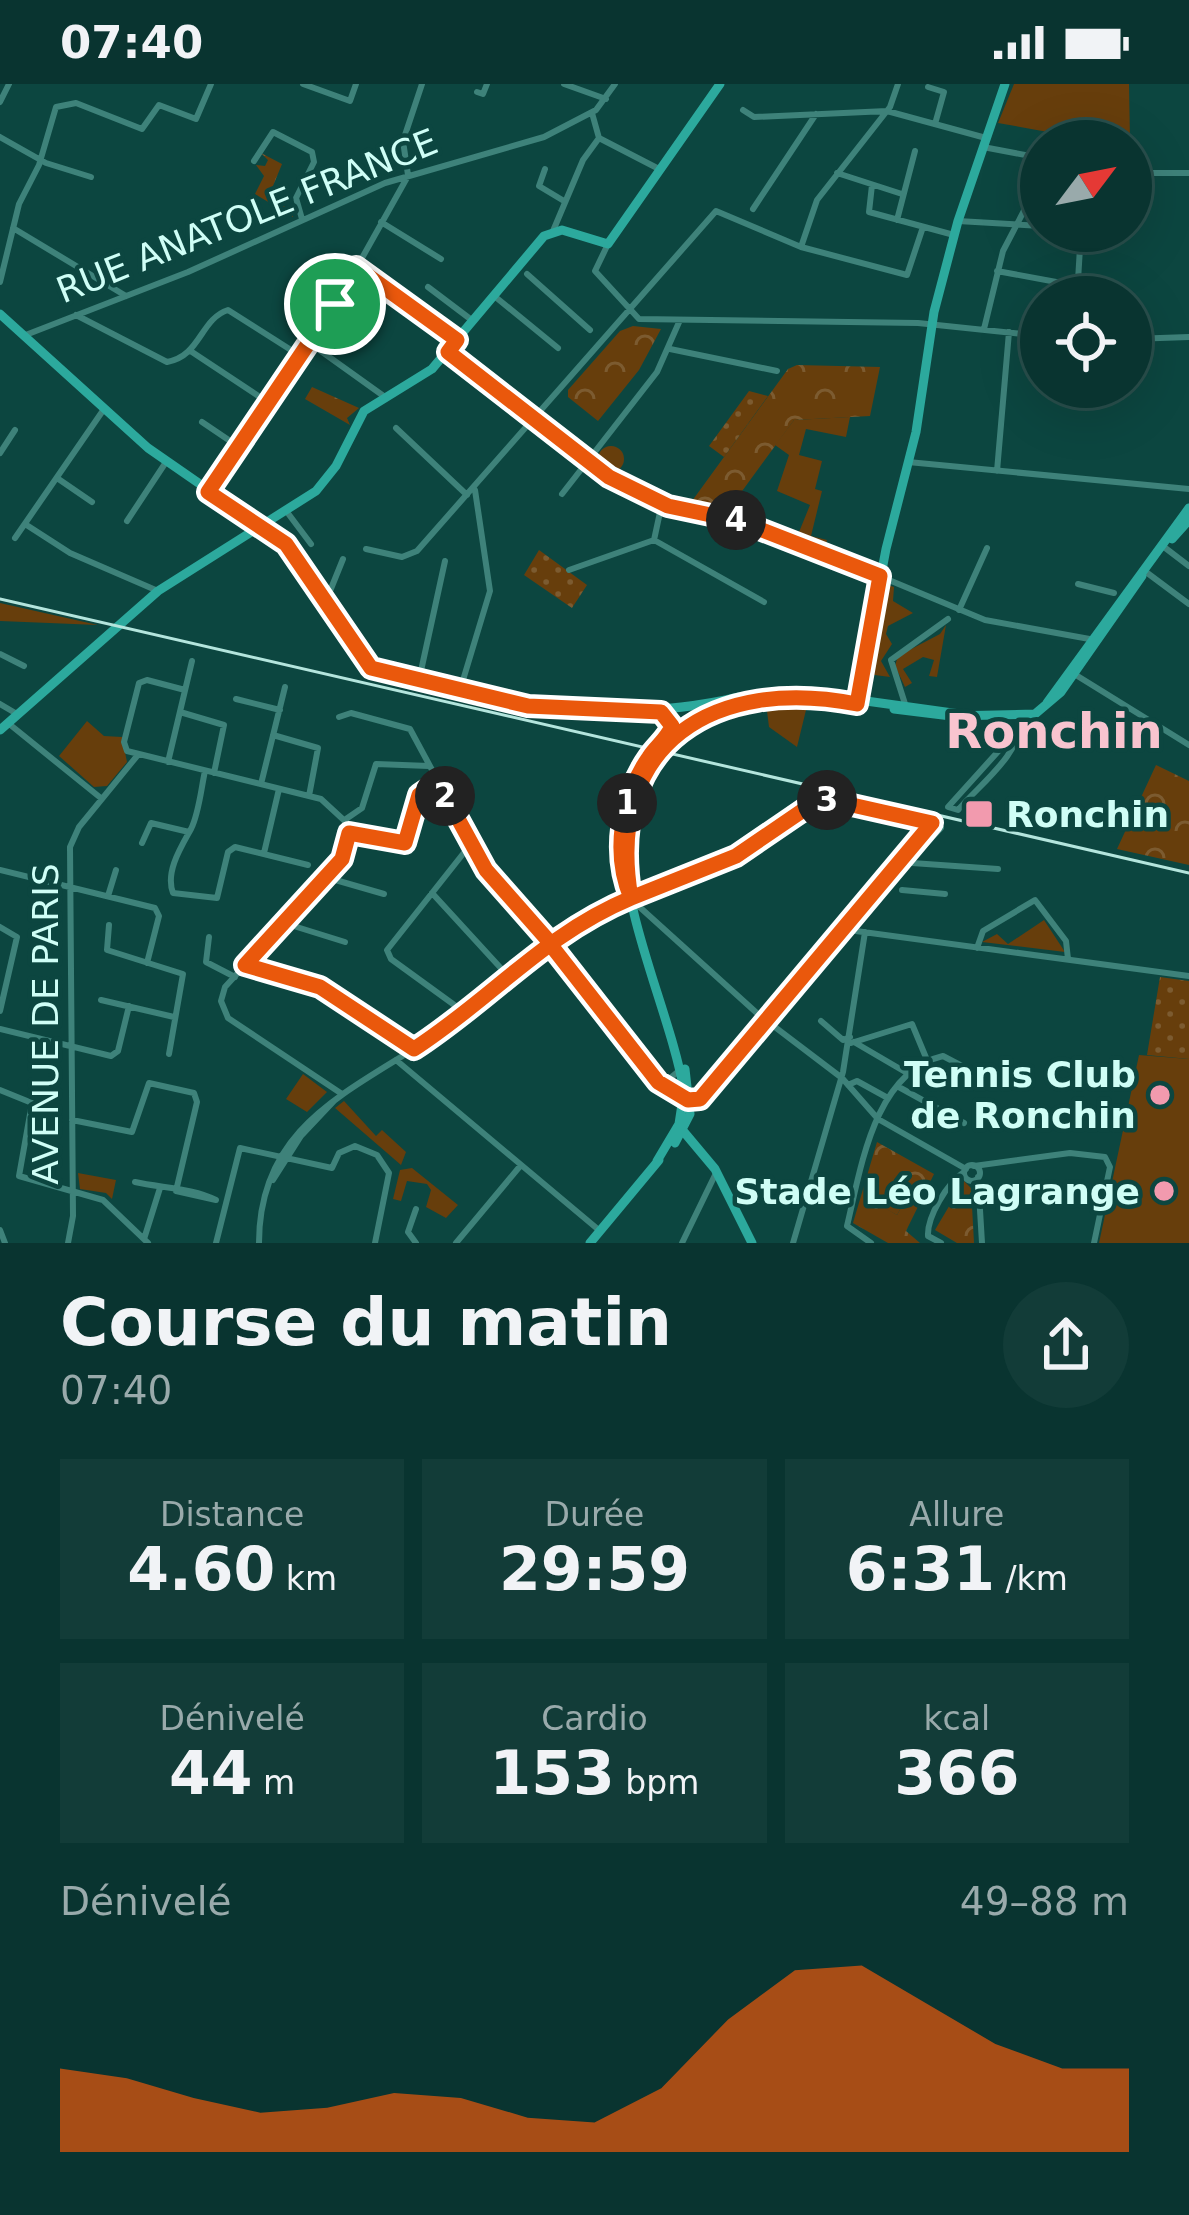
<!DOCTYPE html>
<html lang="fr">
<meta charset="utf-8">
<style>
body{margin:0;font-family:"DejaVu Sans",sans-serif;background:#123c38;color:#f1f3f6;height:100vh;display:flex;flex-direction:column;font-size:45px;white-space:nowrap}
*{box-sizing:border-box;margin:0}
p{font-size:39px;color:#99aaab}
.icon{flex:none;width:66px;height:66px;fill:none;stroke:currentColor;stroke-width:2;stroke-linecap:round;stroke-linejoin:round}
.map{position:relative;height:1159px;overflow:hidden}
.panel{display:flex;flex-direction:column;background:#093430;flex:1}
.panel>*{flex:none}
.needle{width:78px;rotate:58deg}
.fabs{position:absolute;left:1020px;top:36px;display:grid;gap:24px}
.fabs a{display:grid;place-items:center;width:132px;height:132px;border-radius:50%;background:#093430;box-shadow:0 12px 48px #0002,0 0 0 3px #294f4c;font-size:60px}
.pin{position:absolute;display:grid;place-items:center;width:102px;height:102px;color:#fff;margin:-51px;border:6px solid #fff;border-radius:50%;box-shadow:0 3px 12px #0007}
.km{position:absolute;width:60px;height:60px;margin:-30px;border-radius:50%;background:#222;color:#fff;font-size:33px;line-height:60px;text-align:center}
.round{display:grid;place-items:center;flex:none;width:126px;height:126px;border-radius:63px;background:#123c38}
.summary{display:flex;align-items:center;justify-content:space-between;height:204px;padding:0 60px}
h1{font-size:66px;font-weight:800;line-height:90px}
.figures{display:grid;grid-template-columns:repeat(3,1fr);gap:18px;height:204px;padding:12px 60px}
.figures div{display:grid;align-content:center;border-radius:0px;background:#123c38;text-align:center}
.figures b{font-size:60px;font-weight:800}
.figures small{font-size:33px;font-weight:400}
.figures p{font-size:33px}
.chart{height:336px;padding:24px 60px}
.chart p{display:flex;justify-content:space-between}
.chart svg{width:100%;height:216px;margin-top:12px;fill:#ea580c;opacity:.7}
.status{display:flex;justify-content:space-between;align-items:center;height:84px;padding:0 60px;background:#093430;direction:ltr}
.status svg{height:33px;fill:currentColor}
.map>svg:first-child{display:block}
.grass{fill:#673e0c}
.park{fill:url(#park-crowns);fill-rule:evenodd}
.garden{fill:url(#garden-dots)}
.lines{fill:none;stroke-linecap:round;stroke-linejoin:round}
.street{stroke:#3e827a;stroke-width:6}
.secondary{stroke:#2ca99d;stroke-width:9}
.rail{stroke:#b4e5dd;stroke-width:3}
.route-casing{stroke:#fff;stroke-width:24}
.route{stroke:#ea580c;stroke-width:15}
.poi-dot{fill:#f29aae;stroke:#0c4640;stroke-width:4.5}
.labels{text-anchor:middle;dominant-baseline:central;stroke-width:9;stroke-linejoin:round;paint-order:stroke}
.street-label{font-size:36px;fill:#cffef6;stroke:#0c4640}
.poi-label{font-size:36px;font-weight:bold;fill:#cffef6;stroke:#0c4640;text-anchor:end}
.district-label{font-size:48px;font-weight:bold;fill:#f8c4cf;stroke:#0c4640}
</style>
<div class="status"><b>07:40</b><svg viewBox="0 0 49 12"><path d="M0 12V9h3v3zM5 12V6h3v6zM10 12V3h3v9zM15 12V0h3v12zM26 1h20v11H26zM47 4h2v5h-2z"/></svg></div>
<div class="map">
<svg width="1189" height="1159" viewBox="0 0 1189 1159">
<defs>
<pattern id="park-crowns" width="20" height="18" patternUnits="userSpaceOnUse" patternTransform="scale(3)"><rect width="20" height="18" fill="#673e0c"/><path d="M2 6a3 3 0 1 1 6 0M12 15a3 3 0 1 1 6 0" fill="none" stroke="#7c5b30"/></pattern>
<pattern id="garden-dots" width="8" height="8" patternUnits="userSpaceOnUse" patternTransform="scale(3)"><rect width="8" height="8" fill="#673e0c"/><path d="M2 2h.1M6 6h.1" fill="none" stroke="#7c5b30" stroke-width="1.8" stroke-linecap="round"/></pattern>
</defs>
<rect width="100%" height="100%" fill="#0c4640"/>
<path class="grass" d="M1014 0H1129L1130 56H1092L998 39Z
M850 333 846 353 806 345 799 371 822 377 815 405 822 407 811 452 827 456 825 464 797 453 810 421 777 407 789 371 775 361 794 336Z
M888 501 894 503 893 517 913 529 888 542 886 550 892 560 881 577 890 593 867 590Z
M0 519 98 541 0 537Z
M946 541 937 593 929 592 934 576 923 573 903 585 912 599 905 603 895 582 898 572 940 550Z
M777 618 807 622 797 663 769 643 767 627 754 628 755 621Z
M87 637 104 652 122 653 127 678 107 702 94 703 59 672Z
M1044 836 1065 868 982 858 997 850 1008 860Z
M1139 971 1189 975V1159H1099Z
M303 990 327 1008 307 1028 286 1015Z
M344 1017 376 1052 382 1046 406 1068 401 1081 335 1024Z
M412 1084 458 1121 446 1134 426 1123 431 1106 427 1100 407 1097 401 1117 393 1115 400 1086Z
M78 1089 116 1096 112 1115 106 1109 80 1105Z
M895 1090 914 1101 897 1131 878 1121Z"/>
<path class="park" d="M261 69 282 80 268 114 292 126 293 133 255 110 264 92 256 81 265 82 268 76Z
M633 242 661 245 639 286 598 337 568 313V306L620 247Z
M797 281 880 283 870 332 794 336 729 425 721 428 692 417 788 285Z
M312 303 359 324 347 334 350 341 305 315Z
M598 375a13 13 0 1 1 26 0a13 13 0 1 1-26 0Z
M1156 681 1189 697V781L1117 765Z
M877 1058 934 1090 906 1147 920 1159H888L853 1139ZM895 1091 914 1101 897 1131 878 1120Z
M964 1097 971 1104 974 1159H957L935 1146Z"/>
<path class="garden" d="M749 307 768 312 724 373 709 362Z
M539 466 587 501 572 524 524 491Z
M1160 893 1189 897V975L1147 971Z"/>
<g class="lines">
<path class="street" d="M303 0 350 17 356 0
M564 0 606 15
M928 3 944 8 935 40
M477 8 483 10 487 0
M0 18 9 0
M743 26 754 33 887 27 986 54
M0 53 46 79 91 93
M599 54 659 85
M983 63 1041 74
M254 77 273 48 312 68 314 78 296 114 302 135
M545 85 539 102 564 117
M837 89 902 110
M1131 89H1189
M408 91 403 57 422 0
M872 101 869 128 954 151
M753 125 816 30
M897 136 915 67
M958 137 1041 142
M381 138 441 175
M13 144 126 212
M553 147 583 76 599 54 592 29
M608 160 595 187 639 235 918 239 1041 252
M801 163 817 116 890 23 898 0
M356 183 455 255
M997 187 1078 202
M527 190 590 246
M0 198 19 120 39 81 56 23 76 19 142 45 159 21 196 35 211 0
M428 203 473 237
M493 211 558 264
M1077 213 1081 147
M76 231 167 278C201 272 200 235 228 226L302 273
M984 245 1003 167 1041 94
M23 252 188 188 385 99 544 53 596 26 615 0
M1131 255 1189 253
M311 260 385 313
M670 265 777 287
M192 268 269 319
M447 268 601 388 668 422 788 454 985 536 1095 556
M202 338 239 363
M396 344 467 411
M0 369 15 346
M908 378 1189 405
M997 387 1009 248
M57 394 92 418
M210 405 325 240 408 92
M562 410 657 288 680 236
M662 419 654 456 764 518
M287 428 311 460
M127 437 166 378
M25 440 70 469 158 507
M15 454 104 325
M1164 463 1189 482
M366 465 402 473 417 467 716 127 801 163 907 191 923 143
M569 486 654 456
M1146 488 1189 520
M1078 500 1114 509
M326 517 343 475
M959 526 987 464
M0 570 24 582
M1071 588 1189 661
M419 596 445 477
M185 606 147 596 139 599 124 658 127 667 321 715 347 739 349 758 342 775 225 903 221 917 228 934 342 1010
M460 606 490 507 475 406
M236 615 280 626
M0 620 17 630
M906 623 891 576 948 535
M180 628 224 641 214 689
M339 633 351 629 410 645 486 786 658 998 690 1016 712 1005 790 903 941 744 932 739
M1021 634C1021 671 981 699 958 726L948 723 1022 641
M8 639 102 715
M273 651 318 664 309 712
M168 678 192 577
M205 687C201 705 199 729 191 745 181 763 165 788 173 809L217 814 228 768 235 763 308 781
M261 700 285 603
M346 735 362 724 376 680 429 682
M349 749 405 759 419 711 438 698
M142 759 151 739 189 748
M264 769 279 705
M912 779 998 785
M0 786 155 824 159 832 147 879
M325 793 384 810
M882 804 885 793 932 739
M902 806 945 810
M432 809 509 893
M108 812 116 786
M634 818 759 931 842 994 878 1035 966 1085
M284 839 345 858
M109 841 107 866 183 890 169 970
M0 843 17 853 0 927
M841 845 1189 892
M209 853 206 878 235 893
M549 855 617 820 736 772 821 714 932 739
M977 864 983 847 1035 816 1066 857 1068 875
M245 881 323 904 410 966
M101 916 174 933
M464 928 391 875 387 866 470 761
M821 937 843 956 850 953
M0 945 111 972 118 967 129 922
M854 958 907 989
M851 959 912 940 927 976
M396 976 600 1147
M655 992 669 995 680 986
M848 1001 857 997 886 1013
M897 1002 964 1039
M0 1006 32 1019 19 1092 103 1116 148 1159
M72 1036 132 1048 149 999 194 1009 197 1018 176 1107 216 1116C193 1104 162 1104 135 1098
M964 1089a8 8 0 1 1 16 0a8 8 0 1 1-16 0Z
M974 1082 1070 1069 1105 1073 1110 1083 1094 1159
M978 1093 982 1159
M273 1096 301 1052 334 1017
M0 1146 5 1159
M144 1155 160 1104
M68 1159 73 1132 70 763 79 743 137 672
M216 1159 240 1064 332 1084 339 1069 355 1062 377 1071 389 1089 375 1159
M259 1159C259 1041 350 1008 434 952 474 925 512 891 549 859
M416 1159 408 1148 416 1125
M456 1159 521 1081
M682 1159 716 1089
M793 1159 843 988 865 848
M871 1159 847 1142C861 1084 874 988 943 972L962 982
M941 1159 928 1152C927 1133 947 1099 964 1088"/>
<path class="secondary" d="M0 230 148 364 285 459 371 585C489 620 618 642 739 613
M1172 455 1189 436
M736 614 794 607 967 631
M857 618 886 465 916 348 934 228 958 137 1005 0
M1047 619 1189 424
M894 625 951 632 1035 630 1061 608 1142 492
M0 646 158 507 316 407 336 382 364 327 432 285 544 152 562 146 608 160 720 0
M684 1048 715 1085 752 1159
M675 1059 690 1030 685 985
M657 1077 679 1040 684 1007C663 884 549 706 704 626
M590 1159 659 1076"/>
<path class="rail" d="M0 515 1189 789"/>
</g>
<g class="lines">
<defs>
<path id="route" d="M335 220 208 408 286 460 371 584 528 622 661 628 672 642C667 655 656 662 649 673 621 713 612 769 631 814 543 851 494 913 414 965L320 903 245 881 342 775 349 749 405 759 419 711 438 698 486 786 546 854 550 860 658 998 688 1016 700 1015 932 739 821 714 736 772 631 814C604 658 716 592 857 620L880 492 739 437 668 422 609 393 448 268 457 256 356 183 335 220"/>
</defs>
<use href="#route" class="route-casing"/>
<use href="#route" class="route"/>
</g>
<g class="poi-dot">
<rect x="964" y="715" width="30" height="30" rx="6"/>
<circle cx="1160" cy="1011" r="12"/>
<circle cx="1164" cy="1107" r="12"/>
</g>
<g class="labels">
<g class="street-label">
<text transform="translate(247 132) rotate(-22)">RUE ANATOLE FRANCE</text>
<text transform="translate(45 940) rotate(-90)">AVENUE DE PARIS</text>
</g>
<g class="poi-label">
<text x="1006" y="730" text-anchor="start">Ronchin</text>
<text x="1136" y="990">Tennis Club<tspan x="1136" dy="41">de Ronchin</tspan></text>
<text x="1140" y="1107">Stade Léo Lagrange</text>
</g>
<g class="district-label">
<text x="1054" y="647">Ronchin</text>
</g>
</g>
</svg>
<div class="fabs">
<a><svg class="needle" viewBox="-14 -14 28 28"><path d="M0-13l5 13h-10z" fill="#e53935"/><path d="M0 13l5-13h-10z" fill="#99aaab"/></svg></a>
<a><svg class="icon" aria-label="locate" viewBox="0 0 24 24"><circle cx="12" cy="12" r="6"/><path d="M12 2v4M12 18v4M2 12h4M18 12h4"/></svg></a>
</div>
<div class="pin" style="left:335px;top:220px;background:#1e9e55"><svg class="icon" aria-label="arrive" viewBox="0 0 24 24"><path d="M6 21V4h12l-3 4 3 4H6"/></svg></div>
<b class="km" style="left:627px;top:719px">1</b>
<b class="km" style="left:445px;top:712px">2</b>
<b class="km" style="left:827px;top:716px">3</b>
<b class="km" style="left:736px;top:436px">4</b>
</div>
<section class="panel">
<div class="summary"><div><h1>Course du matin</h1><p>07:40</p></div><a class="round"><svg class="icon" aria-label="share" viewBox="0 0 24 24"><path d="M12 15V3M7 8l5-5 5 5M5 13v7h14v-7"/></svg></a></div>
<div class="figures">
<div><p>Distance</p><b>4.60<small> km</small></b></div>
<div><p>Durée</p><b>29:59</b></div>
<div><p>Allure</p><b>6:31<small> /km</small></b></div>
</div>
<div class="figures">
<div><p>Dénivelé</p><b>44<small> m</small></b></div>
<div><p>Cardio</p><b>153<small> bpm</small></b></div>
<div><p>kcal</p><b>366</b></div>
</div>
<div class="chart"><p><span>Dénivelé</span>49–88 m</p>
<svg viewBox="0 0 160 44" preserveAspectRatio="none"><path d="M0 44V27L10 29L20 33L30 36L40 35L50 32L60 33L70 37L80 38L90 31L100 17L110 7L120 6L130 14L140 22L150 27L160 27V44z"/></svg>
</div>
</section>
